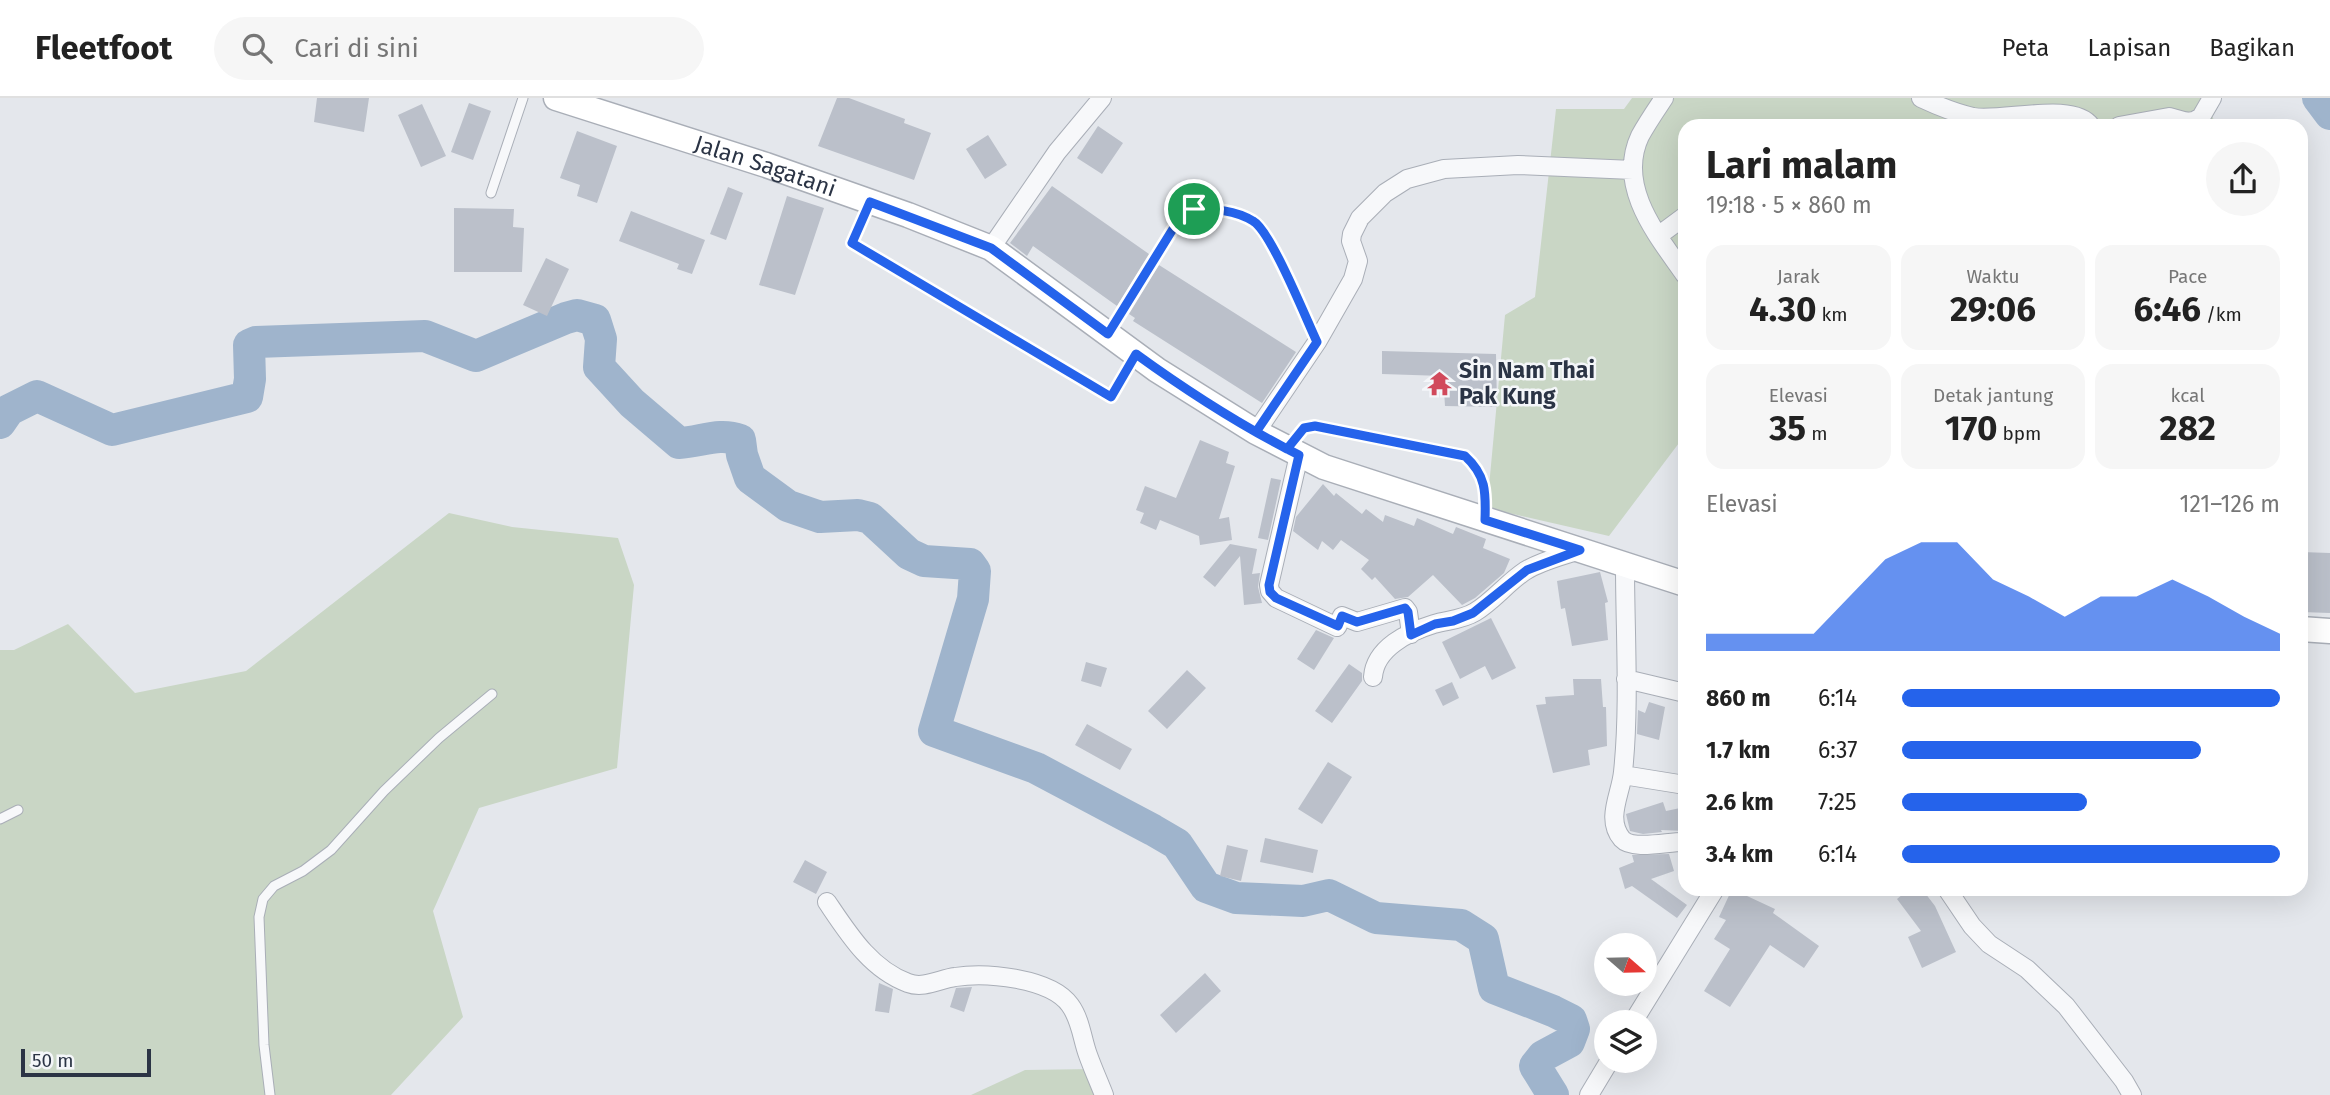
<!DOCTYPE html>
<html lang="id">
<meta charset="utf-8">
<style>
body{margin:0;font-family:"Fira Sans",sans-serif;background:#f6f6f6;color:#222;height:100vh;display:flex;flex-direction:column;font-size:26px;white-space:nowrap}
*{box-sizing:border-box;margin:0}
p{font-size:23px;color:#767676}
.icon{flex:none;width:38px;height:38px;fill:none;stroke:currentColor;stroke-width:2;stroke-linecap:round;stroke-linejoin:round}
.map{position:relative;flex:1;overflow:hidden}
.drawer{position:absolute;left:1678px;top:21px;width:630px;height:777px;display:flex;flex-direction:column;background:#fff;border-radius:21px;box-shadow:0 7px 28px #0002}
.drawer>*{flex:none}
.needle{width:46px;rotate:110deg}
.fabs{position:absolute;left:1594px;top:835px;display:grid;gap:14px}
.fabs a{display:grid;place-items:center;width:63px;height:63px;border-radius:50%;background:#fff;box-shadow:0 7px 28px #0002;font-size:35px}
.scale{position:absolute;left:21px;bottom:18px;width:130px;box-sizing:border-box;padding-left:7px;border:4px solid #2b3445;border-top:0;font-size:19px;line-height:24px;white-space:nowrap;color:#2b3445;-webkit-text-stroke:5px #f4f6f9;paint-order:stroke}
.pin{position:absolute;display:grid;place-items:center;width:60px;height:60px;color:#fff;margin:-30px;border:4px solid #fff;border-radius:50%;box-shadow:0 2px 7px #0007}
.round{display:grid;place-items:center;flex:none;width:74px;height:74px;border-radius:37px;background:#f6f6f6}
.headline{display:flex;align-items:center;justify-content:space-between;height:119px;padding:0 28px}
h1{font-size:38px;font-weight:700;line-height:52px}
.stats{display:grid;grid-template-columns:repeat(3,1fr);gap:10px;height:119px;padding:7px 28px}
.stats div{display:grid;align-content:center;border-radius:18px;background:#f6f6f6;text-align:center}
.stats b{font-size:35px;font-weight:700}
.stats small{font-size:19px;font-weight:400}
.stats p{font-size:19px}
.chart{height:196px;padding:14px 28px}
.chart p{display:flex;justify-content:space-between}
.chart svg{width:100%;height:126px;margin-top:7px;fill:#2563eb;opacity:.7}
ul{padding:0 28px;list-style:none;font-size:23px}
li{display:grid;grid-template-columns:112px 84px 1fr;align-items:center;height:52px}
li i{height:18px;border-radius:9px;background:#2563eb}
header{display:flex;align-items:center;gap:42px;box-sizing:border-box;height:98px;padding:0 35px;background:#fff;border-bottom:2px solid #e0e0e0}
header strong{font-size:33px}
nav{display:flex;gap:38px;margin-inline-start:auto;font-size:24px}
.search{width:490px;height:63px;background:#f6f6f6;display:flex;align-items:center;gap:18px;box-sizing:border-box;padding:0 24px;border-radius:38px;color:#767676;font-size:26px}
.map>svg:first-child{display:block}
.green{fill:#c9d6c5}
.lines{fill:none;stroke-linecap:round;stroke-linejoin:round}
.river{stroke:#9fb4cc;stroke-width:32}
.building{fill:#bbc0ca}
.lane-casing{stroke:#a9aeb7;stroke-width:11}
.street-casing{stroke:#a9aeb7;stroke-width:20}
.secondary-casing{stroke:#a9aeb7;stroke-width:27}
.lane{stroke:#f7f8fa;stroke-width:9}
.street{stroke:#f7f8fa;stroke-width:18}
.secondary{stroke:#fff;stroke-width:24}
.route-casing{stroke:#fff;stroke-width:14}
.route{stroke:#2563eb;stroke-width:9}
.labels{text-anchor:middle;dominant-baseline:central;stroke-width:5;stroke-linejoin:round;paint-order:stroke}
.street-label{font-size:23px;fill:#2b3445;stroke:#f4f6f9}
.poi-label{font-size:23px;font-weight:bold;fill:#2b3445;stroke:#f4f6f9;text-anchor:start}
</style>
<header>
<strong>Fleetfoot</strong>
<div class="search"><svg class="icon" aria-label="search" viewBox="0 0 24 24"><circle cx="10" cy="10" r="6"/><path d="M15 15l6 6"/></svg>Cari di sini</div>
<nav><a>Peta</a><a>Lapisan</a><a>Bagikan</a></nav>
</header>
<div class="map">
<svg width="2330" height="997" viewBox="0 0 2330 997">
<rect width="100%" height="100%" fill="#e4e7ec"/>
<path class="green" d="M1632 0H2203L2217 28H1685V337L1609 438 1487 410 1505 217 1535 199 1556 11H1624Z
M449 415 512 429 618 440 634 487 617 670 479 710 433 813 463 919 391 997H0V552H14L68 526 135 595 246 573Z
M1093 971 1113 997H971L1025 972Z"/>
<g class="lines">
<path class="river" d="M2318 0 2330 16
M0 325 9 312 37 298 112 332 247 299 250 281 249 247 256 244 425 238 476 258 566 220 577 217 595 222 601 241 599 269 632 305 679 345C701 344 719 334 740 342L742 357 750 380 788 408 820 419 858 417 870 420 909 456 924 463 970 466 975 473 973 501 934 633 1036 670 1153 732 1177 746 1206 789 1236 800 1303 803 1329 797 1376 820 1461 827 1483 841 1494 890 1553 913 1571 922 1574 931 1569 944 1543 958 1535 968 1553 997"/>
</g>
<path class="building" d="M317 0H369L364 34 314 24Z
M837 0H849L905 21 904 25 931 35 914 82 818 48Z
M469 5 491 13 473 62 451 54Z
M422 6 446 58 421 69 398 17Z
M1098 28 1123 45 1102 76 1077 60Z
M577 33 617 48 597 105 577 98 580 87 560 80Z
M988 37 1007 67 985 81 966 51Z
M1052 88 1149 156 1117 208 1033 148 1027 158 1010 145Z
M728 89 743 95 726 142 710 136Z
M787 98 824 110 795 197 759 187Z
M454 110 514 111 513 129 524 130 522 174H454Z
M631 113 705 142 692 176 677 171 679 166 619 143Z
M546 160 569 171 547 218 523 207Z
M1159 167 1296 254 1262 305 1133 223 1135 220 1129 216Z
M1382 253 1496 256 1497 309 1445 308 1443 278 1382 276Z
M1200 342 1229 354 1226 365 1235 368 1219 421 1229 419 1232 442 1200 447 1199 438 1160 422 1156 432 1140 425 1144 415 1136 412 1145 388 1176 400Z
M1271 380 1281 382 1268 442 1258 440Z
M1323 386 1334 398 1336 395 1362 416 1366 411 1383 424 1385 417 1414 428 1417 420 1453 436 1456 429 1486 441 1483 450 1510 461 1504 475 1475 500 1462 507 1433 477 1408 499 1395 501 1375 479 1372 482 1361 471 1369 462 1341 442 1333 452 1322 443 1318 452 1293 433 1296 419Z
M1230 446 1257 451 1252 476 1260 475 1258 489 1262 505 1244 507 1240 458 1215 489 1203 479Z
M2301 454 2330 455V515L2301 514Z
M1600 474 1608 504 1605 505 1608 542 1572 548 1565 510 1561 511 1557 483Z
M1491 520 1516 570 1492 582 1485 568 1460 581 1442 544Z
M1316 532 1334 540 1314 572 1297 561Z
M1086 564 1107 570 1101 589 1081 583Z
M1349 566 1362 575V583L1332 625 1315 613Z
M1187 572 1206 590 1167 631 1148 613Z
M1573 581H1601L1603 609H1606L1607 648 1588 652 1590 667 1553 675 1536 607 1546 606 1545 599 1574 597Z
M1452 584 1459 600 1443 608 1435 592Z
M1649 604 1665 609 1659 642 1637 636 1638 612 1645 615Z
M1087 626 1132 651 1120 672 1075 647Z
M1328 664 1352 679 1322 726 1298 711Z
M1663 704 1666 713 1685 709V733L1661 732 1662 734 1643 736 1630 733 1626 716Z
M1265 740 1318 752 1313 775 1260 764Z
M1227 747 1248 752 1241 783 1220 778Z
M1669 756 1674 773 1651 781 1687 807 1677 820 1632 788 1625 791 1619 770 1634 764 1632 757Z
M805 762 827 774 816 796 793 784Z
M1732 791 1775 811 1773 815 1819 848 1804 870 1770 847 1730 909 1704 893 1730 851 1714 841 1726 822 1719 819Z
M1909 791H1922L1935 808 1956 854 1922 870 1908 839 1921 833 1897 801Z
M1205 875 1221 893 1176 935 1160 917Z
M879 885 893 891 889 915 875 913Z
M972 889 964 914 950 909 956 890Z"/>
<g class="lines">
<defs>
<path id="lane" d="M491 95 523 0
M869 106 852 145 1111 299 1135 258
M1109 234 1176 126 1194 111H1220L1255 123 1281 164 1317 244
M1288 350 1305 330 1315 328 1465 358C1485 376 1486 392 1485 417
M0 721 18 712
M270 997 264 947 259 819 263 801 274 788 303 773 331 752 384 693 439 640 492 596"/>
<path id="street" d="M1664 0C1656 12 1647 25 1640 38 1616 89 1658 138 1685 177
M1921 0C1938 8 1955 15 1973 19 2003 24 2073 3 2091 28
M2119 28 2169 19 2187 24 2194 23 2201 19 2212 0
M1658 138 1685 118
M991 150 1057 54 1102 0
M1256 334 1317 244 1353 181 1358 163 1351 143 1352 136 1360 120 1385 95 1407 81 1444 71 1518 67 1633 72
M1299 357 1269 487 1270 493 1276 500 1337 529 1342 518 1357 524 1405 510 1408 514 1411 536
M1625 468C1625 534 1630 608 1623 674 1621 696 1605 721 1622 741 1633 753 1670 743 1685 744
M1373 579C1375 550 1408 534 1434 526 1447 522 1462 522 1475 514 1493 503 1507 485 1525 473 1541 463 1562 458 1580 452
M1626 581 1685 595
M1623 677 1685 687
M1947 791 1972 828 1989 846 2027 871 2066 908 2124 983 2132 997
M827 804C848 835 870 871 908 885 924 891 940 881 955 879 986 874 1051 880 1070 907 1081 922 1082 941 1088 957 1093 971 1099 984 1104 997
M1633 924 1715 791
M1589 997 1610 962"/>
<g id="secondary">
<path id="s1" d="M556 0 766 67 908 117 991 150 1157 272 1256 334 1324 369 1685 486"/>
<path d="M2301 531 2330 533"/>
</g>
</defs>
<use href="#lane" class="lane-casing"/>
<use href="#street" class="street-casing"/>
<use href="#secondary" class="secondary-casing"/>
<use href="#lane" class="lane"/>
<use href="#street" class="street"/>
<use href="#secondary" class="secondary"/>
</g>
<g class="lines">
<defs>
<path id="route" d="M1194 111 1176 126 1108 236 991 150 870 104 852 145 1111 299 1136 256C1187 293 1243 329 1299 357L1269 487 1270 494 1276 500 1338 528 1342 518 1357 524 1405 510 1408 514 1411 537 1435 526 1453 523 1473 515 1527 472 1580 452 1485 422C1486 394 1486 377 1465 358L1315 328 1304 330 1287 351 1256 334 1317 244C1306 221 1271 133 1253 123 1235 112 1214 111 1194 111"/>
</defs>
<use href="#route" class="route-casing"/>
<use href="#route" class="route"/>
</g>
<defs>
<symbol id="temple-bare" viewBox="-9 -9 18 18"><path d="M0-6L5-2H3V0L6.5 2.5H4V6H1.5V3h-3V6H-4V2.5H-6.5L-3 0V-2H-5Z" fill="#d1495b" stroke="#f4f6f9" stroke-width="2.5" paint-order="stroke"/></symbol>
</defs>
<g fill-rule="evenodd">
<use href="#temple-bare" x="1422" y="268" width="35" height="35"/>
</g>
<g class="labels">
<g class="street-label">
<text stroke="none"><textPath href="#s1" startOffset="220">Jalan Sagatani</textPath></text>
</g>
<g class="poi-label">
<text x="1459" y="272">Sin Nam Thai<tspan x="1459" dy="26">Pak Kung</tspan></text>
</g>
</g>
</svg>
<div class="fabs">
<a><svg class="needle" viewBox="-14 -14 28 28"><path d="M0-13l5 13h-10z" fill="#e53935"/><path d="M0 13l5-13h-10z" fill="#767676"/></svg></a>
<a><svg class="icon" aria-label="layers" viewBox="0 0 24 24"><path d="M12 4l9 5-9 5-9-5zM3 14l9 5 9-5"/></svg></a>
</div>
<div class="scale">50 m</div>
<div class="pin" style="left:1194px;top:111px;background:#1e9e55"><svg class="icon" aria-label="arrive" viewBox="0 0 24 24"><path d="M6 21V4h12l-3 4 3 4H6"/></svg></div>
<section class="drawer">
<div class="headline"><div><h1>Lari malam</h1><p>19:18 · 5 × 860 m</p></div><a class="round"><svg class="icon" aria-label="share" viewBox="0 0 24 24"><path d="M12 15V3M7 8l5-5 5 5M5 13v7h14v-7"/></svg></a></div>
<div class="stats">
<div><p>Jarak</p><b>4.30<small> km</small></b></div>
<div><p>Waktu</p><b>29:06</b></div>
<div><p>Pace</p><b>6:46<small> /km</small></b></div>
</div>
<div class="stats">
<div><p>Elevasi</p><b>35<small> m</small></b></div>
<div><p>Detak jantung</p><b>170<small> bpm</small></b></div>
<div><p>kcal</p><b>282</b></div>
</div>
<div class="chart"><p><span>Elevasi</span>121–126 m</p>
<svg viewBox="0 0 160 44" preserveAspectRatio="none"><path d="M0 44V38L10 38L20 38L30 38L40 25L50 12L60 6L70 6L80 19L90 25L100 32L110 25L120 25L130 19L140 25L150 32L160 38V44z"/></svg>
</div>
<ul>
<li><b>860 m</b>6:14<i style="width:100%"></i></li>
<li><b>1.7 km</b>6:37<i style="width:79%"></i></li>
<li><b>2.6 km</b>7:25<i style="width:49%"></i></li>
<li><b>3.4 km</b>6:14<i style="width:100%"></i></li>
</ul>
</section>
</div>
